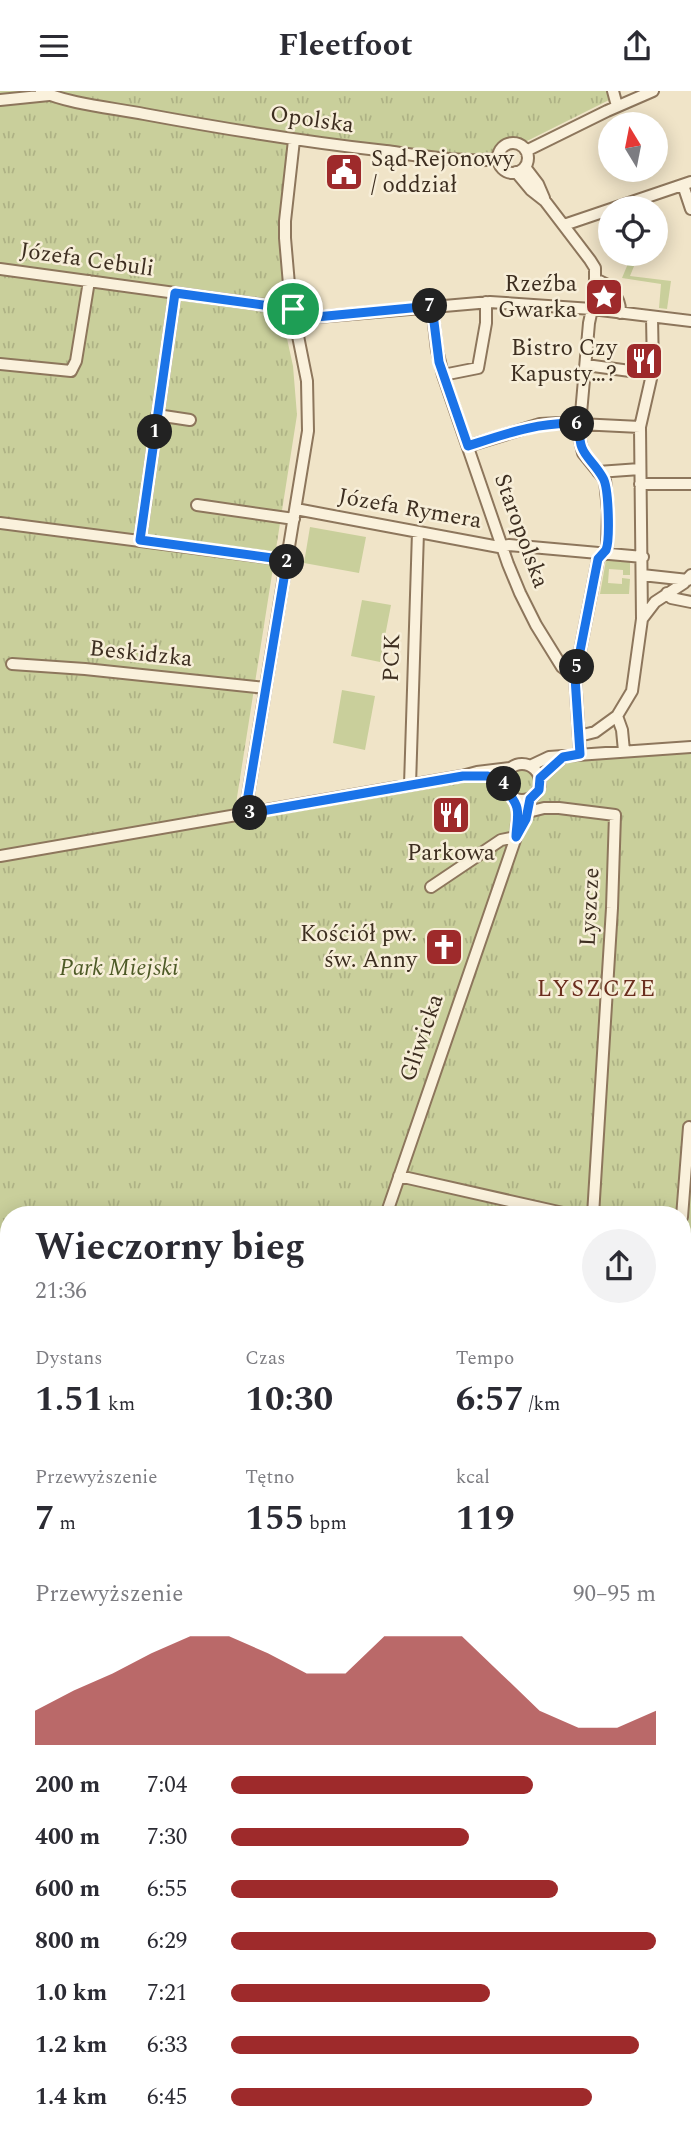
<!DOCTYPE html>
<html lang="pl">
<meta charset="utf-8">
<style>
body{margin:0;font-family:Spectral,serif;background:#f2f2f3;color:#2b2b33;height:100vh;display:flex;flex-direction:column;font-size:26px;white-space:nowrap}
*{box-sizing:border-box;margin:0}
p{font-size:23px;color:#7c7c81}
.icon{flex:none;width:38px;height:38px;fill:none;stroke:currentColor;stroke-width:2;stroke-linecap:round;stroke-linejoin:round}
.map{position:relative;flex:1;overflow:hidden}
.side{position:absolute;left:0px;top:1115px;width:691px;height:936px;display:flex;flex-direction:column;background:#fff;border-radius:28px 28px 0 0;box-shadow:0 4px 18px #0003}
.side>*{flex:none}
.needle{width:46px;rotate:350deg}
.buttons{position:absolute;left:598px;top:21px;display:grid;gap:14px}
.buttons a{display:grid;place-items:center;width:70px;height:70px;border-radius:50%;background:#fff;box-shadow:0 4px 18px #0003;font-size:35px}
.pin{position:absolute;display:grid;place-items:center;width:60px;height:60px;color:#fff;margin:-30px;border:4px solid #fff;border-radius:50%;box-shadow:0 2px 7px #0007}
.km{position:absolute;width:35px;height:35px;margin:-18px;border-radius:50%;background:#222;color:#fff;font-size:19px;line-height:35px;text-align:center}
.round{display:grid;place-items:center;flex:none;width:74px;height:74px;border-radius:37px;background:#f2f2f3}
.overview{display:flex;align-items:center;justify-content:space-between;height:119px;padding:0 35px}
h1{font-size:38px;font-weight:700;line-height:52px}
.metrics{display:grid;grid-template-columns:repeat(3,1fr);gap:10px;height:119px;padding:7px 35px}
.metrics div{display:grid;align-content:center}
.metrics b{font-size:35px;font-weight:700}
.metrics small{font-size:19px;font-weight:400}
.metrics p{font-size:19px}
.chart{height:196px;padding:14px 35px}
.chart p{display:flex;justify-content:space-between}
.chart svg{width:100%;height:126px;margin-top:7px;fill:#9e2a2b;opacity:.7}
ul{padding:0 35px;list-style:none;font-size:23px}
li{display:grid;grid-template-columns:112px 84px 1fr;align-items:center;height:52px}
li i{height:18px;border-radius:9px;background:#9e2a2b}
header{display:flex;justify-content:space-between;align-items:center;height:91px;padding:0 35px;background:#fff;font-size:32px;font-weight:700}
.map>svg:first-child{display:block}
.grass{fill:#c9cf9b}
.park{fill:url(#park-tufts);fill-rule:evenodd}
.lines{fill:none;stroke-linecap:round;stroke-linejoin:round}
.minor-casing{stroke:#8d765c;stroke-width:14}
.major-casing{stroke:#5b4430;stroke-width:18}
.highway-casing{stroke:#5b4430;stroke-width:19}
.minor{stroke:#faf1dc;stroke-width:10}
.major{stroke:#f3d9a0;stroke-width:14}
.highway{stroke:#e0a458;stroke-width:16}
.route-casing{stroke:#fff;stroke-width:14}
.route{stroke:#1a73e8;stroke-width:9}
.labels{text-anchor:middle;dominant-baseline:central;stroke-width:5;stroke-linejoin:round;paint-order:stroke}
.street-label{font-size:23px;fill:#3d2e20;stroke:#f7eed8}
.poi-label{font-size:23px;fill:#3d2e20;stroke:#f7eed8;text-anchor:end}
.park-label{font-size:23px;font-style:italic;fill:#4d5a26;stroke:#f7eed8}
.neighbourhood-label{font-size:24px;letter-spacing:2px;fill:#6b2e1e;stroke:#f7eed8}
</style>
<header><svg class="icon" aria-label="menu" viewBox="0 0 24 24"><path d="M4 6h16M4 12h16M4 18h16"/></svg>Fleetfoot<svg class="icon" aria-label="share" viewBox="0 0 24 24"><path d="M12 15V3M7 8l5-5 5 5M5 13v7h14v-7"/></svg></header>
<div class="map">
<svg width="691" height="2050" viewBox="0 0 691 2050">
<defs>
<pattern id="park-tufts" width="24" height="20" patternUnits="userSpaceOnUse" patternTransform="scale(1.75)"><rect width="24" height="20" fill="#c9cf9b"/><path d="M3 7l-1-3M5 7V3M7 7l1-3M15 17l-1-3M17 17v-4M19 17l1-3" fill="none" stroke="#aeb285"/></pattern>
</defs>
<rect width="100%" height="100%" fill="#f0e4c8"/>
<path class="grass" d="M632 163H639L630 185 671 190 667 218 659 217 661 193 622 187Z
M310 436 366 446 359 482 304 472Z
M606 469 630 471V484H623V479L609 478 608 492 622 493V487L630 488 629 503H600Z
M362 509 391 514 380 571 351 565Z
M342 599 375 605 365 659 333 652Z"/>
<path class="park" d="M0 0H618L619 4 491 68 299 45 285 159 282 225 293 275 297 324 235 719 580 659 691 652V2050H0ZM9 1124H682V2042H9Z"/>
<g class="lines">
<defs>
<path id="minor" d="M41 0C68 13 114 17 144 23 225 38 305 51 386 60 422 65 461 72 498 68
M613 0 617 15
M0 9 49 4
M498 67a15 15 0 1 1 30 0a15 15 0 1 1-30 0Z
M526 60 607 20 653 0
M525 76 538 93 544 107
M516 81 531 99 545 110 590 169 595 177V189
M683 94 691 118
M564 134 691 91
M0 178 293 218
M432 215 437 259 443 284 508 473 520 502 536 534 562 576 575 586
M620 222C621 208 609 191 595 189L592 218 691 230
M295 228 490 211 592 218 589 232 579 345 583 362 605 389 608 419 607 458 598 468 575 586 580 663
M0 273 71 280 76 270 89 190
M586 274 652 283
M443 284 478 277 486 232V211
M157 324 190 329
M468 355 540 333 559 332 640 336
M598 381 640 378
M640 393H691
M197 414 294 428
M296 418 499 456 509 454 643 466
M0 432 287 469
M140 449 175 202
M642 484 688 489
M667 502 671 507 691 511
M642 528 655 511 684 492 691 484
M12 573 85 578 265 597
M617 625 622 639 624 660
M579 645 595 641 617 625 632 600 642 528 640 336 653 279 652 226
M504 691a18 18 0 1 1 36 0a18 18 0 1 1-36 0Z
M532 674 549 666 691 656
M540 687 563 666
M410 694 418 441
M528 721 544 717H559L615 724 612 817 593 1124
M245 723 308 340 307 290 290 205 285 147V130L294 49
M0 765 462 685 477 681 510 677
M431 796 501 749 516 746
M399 1085 572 1124
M386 1124 516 746 518 718 513 707
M682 1126 689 1036
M682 1222 691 1236
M682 1311 691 1300
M0 1383H9
M682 1397 691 1398
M682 1534H691
M682 1650 691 1649
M0 1801H9
M0 1901 9 1900
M92 2042 93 2050
M201 2042 213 2050
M325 2042V2050
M487 2050 490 2042"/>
<path id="major" d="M40 2050 43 2042"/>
<path id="highway" d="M0 1576 9 1580
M682 1876 691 1878"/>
</defs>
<use href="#minor" class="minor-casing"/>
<use href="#major" class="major-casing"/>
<use href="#highway" class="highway-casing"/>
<use href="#minor" class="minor"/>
<use href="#major" class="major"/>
<use href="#highway" class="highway"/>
</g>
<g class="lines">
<defs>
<path id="route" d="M175 202 293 218 295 228 432 215 439 271 468 355C505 343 540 330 580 333 577 365 590 364 603 387 609 397 610 449 606 459 605 460 599 467 598 468L575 586 580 663 563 666 540 687 539 699 530 708 526 728 516 746C516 737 519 726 517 717 515 707 506 702 503 692L488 685H463L245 723 287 469 140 449Z"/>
</defs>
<use href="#route" class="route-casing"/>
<use href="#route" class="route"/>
</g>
<defs>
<symbol id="civic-square" viewBox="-11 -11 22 22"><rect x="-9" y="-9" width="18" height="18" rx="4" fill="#9e2a2b" stroke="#f7eed8"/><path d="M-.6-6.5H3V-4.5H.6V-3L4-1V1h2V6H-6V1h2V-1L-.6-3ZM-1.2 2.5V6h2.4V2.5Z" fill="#fff"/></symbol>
<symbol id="sight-square" viewBox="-11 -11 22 22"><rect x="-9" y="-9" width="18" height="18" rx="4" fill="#9e2a2b" stroke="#f7eed8"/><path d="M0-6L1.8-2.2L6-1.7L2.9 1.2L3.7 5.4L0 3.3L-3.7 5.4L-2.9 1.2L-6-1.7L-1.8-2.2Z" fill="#fff"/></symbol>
<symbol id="restaurant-square" viewBox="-11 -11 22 22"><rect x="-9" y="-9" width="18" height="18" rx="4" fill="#9e2a2b" stroke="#f7eed8"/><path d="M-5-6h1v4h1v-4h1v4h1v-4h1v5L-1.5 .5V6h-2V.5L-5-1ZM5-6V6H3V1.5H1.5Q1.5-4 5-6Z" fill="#fff"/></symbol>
<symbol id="church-square" viewBox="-11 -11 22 22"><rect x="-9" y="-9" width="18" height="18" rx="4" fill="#9e2a2b" stroke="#f7eed8"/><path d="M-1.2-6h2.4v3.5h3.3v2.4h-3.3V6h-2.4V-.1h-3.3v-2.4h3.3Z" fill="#fff"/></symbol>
</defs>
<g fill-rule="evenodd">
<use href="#civic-square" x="322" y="59" width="44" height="44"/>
<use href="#sight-square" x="582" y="184" width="44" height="44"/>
<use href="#restaurant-square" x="622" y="248" width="44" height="44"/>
<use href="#restaurant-square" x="429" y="702" width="44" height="44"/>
<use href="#church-square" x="422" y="834" width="44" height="44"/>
</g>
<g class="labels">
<g class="street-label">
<text transform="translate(312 29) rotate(8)">Opolska</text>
<text transform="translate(87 169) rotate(8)">Józefa Cebuli</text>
<text transform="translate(410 418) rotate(10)">Józefa Rymera</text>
<text transform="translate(521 440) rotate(70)">Staropolska</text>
<text transform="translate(141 563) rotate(6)">Beskidzka</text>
<text transform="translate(392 567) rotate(-88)">PCK</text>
<text transform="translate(590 816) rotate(-87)">Lyszcze</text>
<text transform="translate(422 947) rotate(-71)">Gliwicka</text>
</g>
<g class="poi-label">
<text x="371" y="68" text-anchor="start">Sąd Rejonowy<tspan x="371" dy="26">/ oddział</tspan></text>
<text x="577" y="193">Rzeźba<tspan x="577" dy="26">Gwarka</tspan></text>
<text x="617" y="257">Bistro Czy<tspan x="617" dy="26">Kapusty…?</tspan></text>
<text x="451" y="762" text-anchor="middle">Parkowa</text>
<text x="417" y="843">Kościół pw.<tspan x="417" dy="26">św. Anny</tspan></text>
</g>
<g class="park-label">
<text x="119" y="877">Park Miejski</text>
</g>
<g class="neighbourhood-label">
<text x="597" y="898">LYSZCZE</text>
</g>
</g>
</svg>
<div class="buttons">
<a><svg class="needle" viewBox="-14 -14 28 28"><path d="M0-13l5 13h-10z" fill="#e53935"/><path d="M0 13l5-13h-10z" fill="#7c7c81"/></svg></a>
<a><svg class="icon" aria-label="locate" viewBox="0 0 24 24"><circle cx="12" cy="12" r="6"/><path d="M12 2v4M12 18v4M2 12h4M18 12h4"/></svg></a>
</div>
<div class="pin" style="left:293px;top:218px;background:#1e9e55"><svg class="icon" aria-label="arrive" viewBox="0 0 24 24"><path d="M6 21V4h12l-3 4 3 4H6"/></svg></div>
<b class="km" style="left:155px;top:341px">1</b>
<b class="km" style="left:287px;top:471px">2</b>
<b class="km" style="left:250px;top:722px">3</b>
<b class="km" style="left:504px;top:693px">4</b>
<b class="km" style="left:577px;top:576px">5</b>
<b class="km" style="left:577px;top:333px">6</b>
<b class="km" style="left:430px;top:215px">7</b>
<section class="side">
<div class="overview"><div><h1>Wieczorny bieg</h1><p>21:36</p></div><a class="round"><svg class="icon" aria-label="share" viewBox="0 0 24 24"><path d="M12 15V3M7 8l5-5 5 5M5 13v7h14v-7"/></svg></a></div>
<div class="metrics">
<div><p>Dystans</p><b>1.51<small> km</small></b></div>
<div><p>Czas</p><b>10:30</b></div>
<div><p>Tempo</p><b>6:57<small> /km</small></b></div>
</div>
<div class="metrics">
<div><p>Przewyższenie</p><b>7<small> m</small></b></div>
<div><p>Tętno</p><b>155<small> bpm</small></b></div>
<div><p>kcal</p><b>119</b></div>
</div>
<div class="chart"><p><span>Przewyższenie</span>90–95 m</p>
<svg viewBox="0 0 160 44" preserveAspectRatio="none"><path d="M0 44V32L10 25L20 19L30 12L40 6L50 6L60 12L70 19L80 19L90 6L100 6L110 6L120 19L130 32L140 38L150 38L160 32V44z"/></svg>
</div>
<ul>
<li><b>200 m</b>7:04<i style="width:71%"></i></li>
<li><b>400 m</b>7:30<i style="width:56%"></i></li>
<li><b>600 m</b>6:55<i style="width:77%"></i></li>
<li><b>800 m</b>6:29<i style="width:100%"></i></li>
<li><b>1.0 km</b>7:21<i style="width:61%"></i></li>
<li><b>1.2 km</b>6:33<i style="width:96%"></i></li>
<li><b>1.4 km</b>6:45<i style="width:85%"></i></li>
</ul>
</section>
</div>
